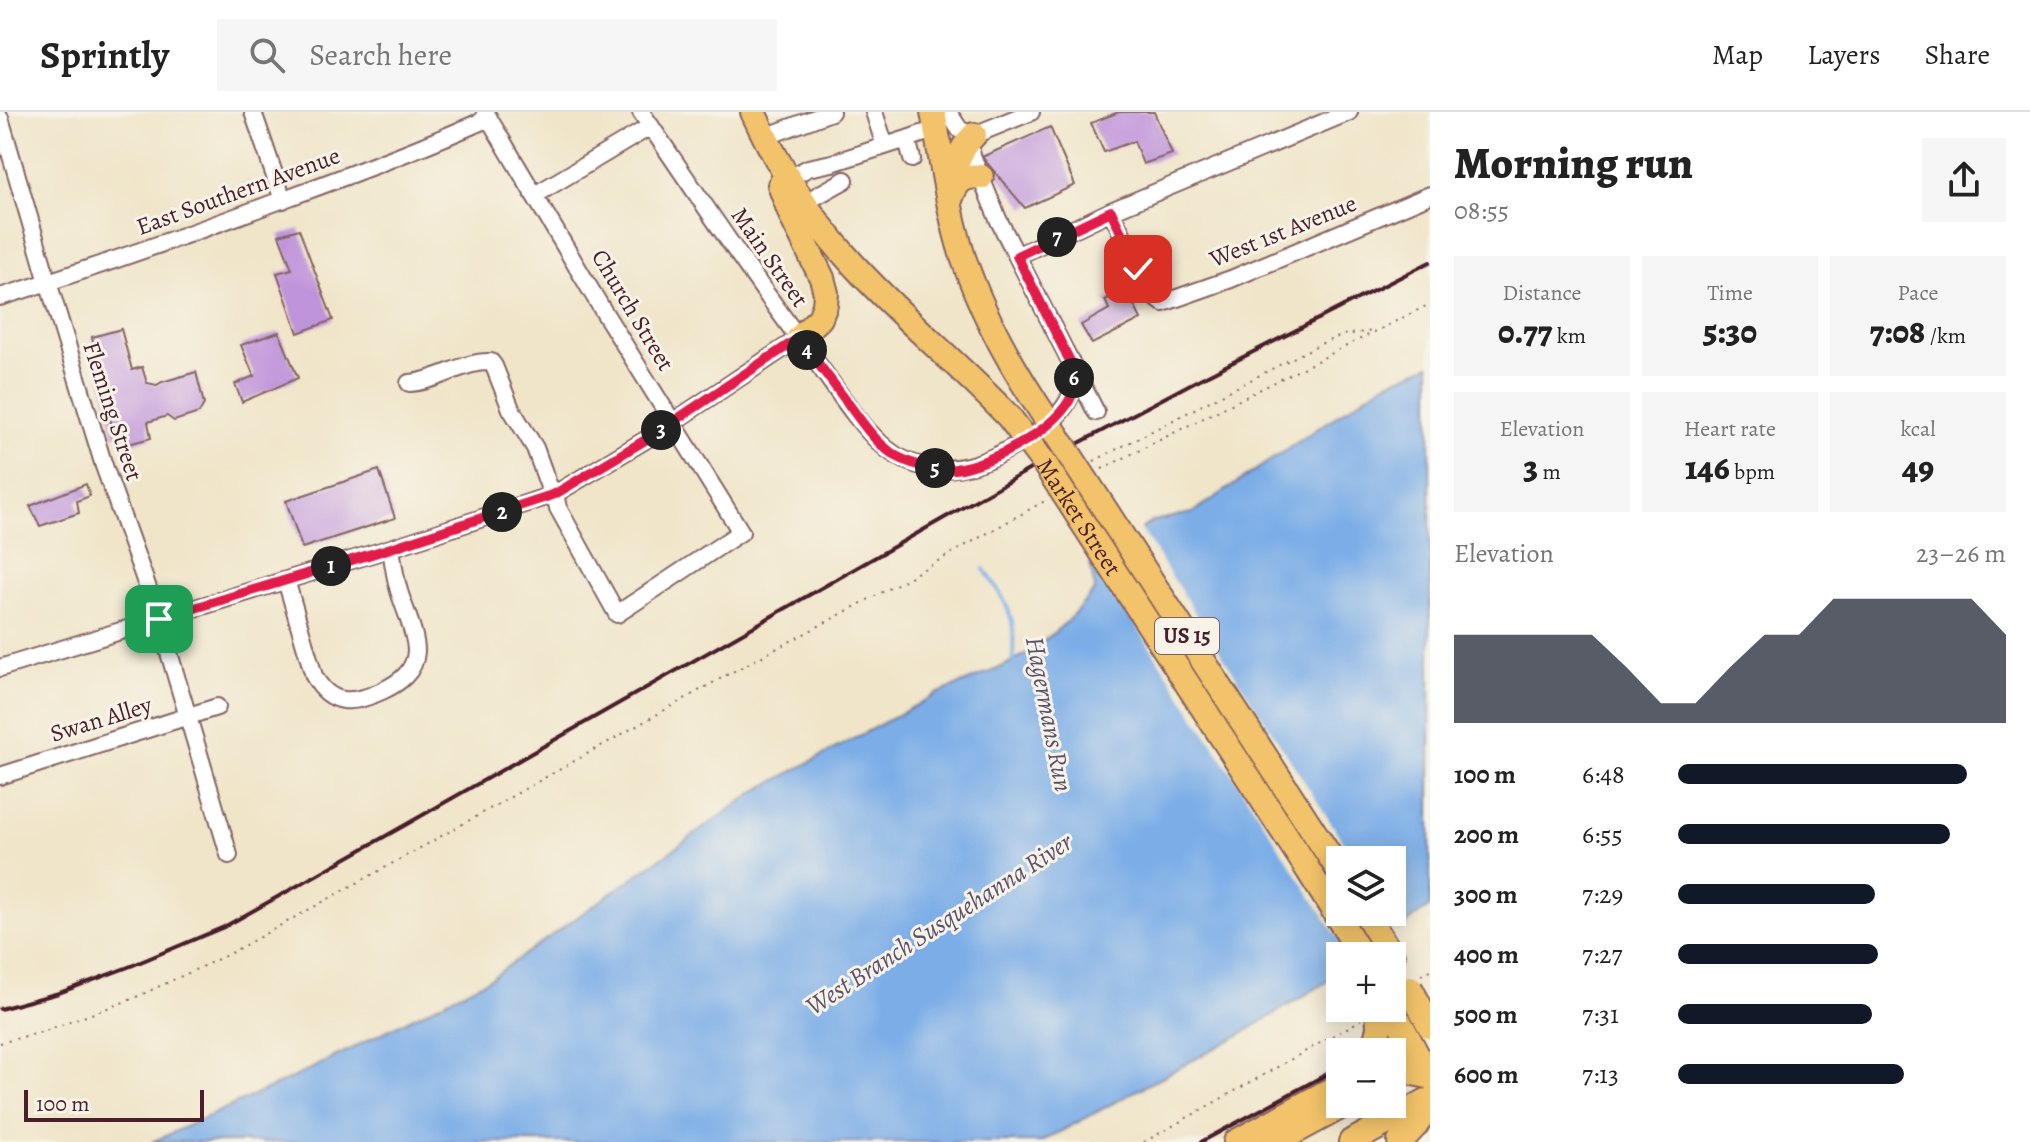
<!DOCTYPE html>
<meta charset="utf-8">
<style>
body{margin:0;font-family:Alegreya,serif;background:#f6f6f6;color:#222;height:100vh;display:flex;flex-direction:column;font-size:30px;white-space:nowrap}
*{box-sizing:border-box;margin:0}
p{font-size:26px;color:#767676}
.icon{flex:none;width:44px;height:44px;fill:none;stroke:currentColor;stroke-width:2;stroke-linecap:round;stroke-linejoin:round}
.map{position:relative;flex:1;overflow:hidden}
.sheet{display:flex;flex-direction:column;background:#fff;width:600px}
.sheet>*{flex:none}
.fabs{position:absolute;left:1326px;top:734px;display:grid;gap:16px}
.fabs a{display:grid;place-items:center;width:80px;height:80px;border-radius:0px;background:#fff;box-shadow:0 4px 20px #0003;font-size:40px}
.scale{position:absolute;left:24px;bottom:20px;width:180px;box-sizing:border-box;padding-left:8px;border:4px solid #4a1f2b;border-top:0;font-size:22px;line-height:28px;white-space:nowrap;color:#4a1f2b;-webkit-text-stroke:6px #f7f3e8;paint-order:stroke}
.pin{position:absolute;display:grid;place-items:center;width:68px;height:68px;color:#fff;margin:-34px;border-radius:16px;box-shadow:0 4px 12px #0006}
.km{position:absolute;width:40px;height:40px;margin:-20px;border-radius:50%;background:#222;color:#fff;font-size:22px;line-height:40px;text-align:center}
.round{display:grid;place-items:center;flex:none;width:84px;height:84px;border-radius:0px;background:#f6f6f6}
.head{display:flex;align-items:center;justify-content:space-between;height:136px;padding:0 24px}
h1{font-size:44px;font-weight:800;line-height:60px}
.metrics{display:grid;grid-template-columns:repeat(3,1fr);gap:12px;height:136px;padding:8px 24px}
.metrics div{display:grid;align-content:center;border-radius:0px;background:#f6f6f6;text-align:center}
.metrics b{font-size:34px;font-weight:800}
.metrics small{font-size:22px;font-weight:400}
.metrics p{font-size:22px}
.chart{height:224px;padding:16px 24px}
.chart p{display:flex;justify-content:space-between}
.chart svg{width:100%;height:144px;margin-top:8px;fill:#111827;opacity:.7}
ul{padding:0 24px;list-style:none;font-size:26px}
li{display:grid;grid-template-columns:128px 96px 1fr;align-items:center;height:60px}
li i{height:20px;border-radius:10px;background:#111827}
header{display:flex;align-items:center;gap:48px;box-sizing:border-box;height:112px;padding:0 40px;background:#fff;border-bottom:2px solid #e0e0e0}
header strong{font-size:38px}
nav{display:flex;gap:44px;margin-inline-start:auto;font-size:28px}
.search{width:560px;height:72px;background:#f6f6f6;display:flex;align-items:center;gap:20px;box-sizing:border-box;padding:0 28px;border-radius:0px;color:#767676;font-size:30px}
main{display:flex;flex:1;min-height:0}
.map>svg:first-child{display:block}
.water{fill:#7cade7;stroke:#636689;stroke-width:2;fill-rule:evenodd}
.pier{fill:#f0e5c9}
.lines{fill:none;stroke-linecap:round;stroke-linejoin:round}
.stream{stroke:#7cade7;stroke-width:4}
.building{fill:#c094da}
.minor-casing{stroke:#846462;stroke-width:20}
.highway-casing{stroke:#846462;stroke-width:28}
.path{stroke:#846462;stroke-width:2;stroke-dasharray:2 6;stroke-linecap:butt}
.minor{stroke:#fff;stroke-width:16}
.highway{stroke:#f2c36a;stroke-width:24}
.rail{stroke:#4a1f2b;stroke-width:4}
.highway-bridge-casing{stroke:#846462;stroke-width:28;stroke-linecap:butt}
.highway-bridge{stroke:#f2c36a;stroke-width:24}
.route-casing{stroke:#fff;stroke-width:16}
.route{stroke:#e11d48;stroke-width:10}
.labels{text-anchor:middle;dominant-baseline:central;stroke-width:6;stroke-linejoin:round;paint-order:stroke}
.shield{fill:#f7f3e8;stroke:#7e5f64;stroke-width:2}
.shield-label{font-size:22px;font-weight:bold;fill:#4a1f2b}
.street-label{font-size:24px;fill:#4a1f2b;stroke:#f7f3e8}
.water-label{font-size:26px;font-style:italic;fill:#5c516d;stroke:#f7f3e8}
</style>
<header>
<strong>Sprintly</strong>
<div class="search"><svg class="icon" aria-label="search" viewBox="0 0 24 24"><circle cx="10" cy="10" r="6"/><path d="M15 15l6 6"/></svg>Search here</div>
<nav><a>Map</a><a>Layers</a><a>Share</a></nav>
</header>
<main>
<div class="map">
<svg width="1430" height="1030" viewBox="0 0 1430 1030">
<rect width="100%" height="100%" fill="#f7f3e8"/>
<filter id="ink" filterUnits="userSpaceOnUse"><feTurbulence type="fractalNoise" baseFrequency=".0125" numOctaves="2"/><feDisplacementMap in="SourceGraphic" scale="16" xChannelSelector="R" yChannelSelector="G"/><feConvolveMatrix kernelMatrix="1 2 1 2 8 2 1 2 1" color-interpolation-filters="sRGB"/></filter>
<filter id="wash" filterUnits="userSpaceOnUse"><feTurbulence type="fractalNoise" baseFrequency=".006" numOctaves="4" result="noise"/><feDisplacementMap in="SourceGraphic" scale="32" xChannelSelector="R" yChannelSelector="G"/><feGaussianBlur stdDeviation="1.8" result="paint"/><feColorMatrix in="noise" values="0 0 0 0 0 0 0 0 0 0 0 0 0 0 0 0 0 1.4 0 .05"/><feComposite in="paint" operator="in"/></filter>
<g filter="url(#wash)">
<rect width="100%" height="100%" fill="#f0e5c9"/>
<path class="water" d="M1430 253V794L1364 844H1340V862L1238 924 1041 1030H152L305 960 491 866 756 679 939 581 1000 556 1033 538 1069 508 1095 478 1090 451 1153 409 1192 401 1384 272ZM1340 748H1392V800H1340Z"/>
<path class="pier" d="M1139 414 1355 748H1340V800H1388L1401 821 1371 844 1336 823 1092 445Z"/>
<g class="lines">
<path class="stream" d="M984 457C995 473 1008 491 1012 510 1015 523 1012 537 1014 551"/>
</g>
<g id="blocks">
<path class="building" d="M1119 0H1154L1172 42 1143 52 1134 29 1104 40 1091 11Z
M1050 15 1075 73 1025 96 982 45Z
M299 117 333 208 298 221 277 161 292 157 279 123Z
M1126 177 1141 207 1092 232 1081 213 1109 197 1105 188Z
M121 217 132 258 142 255 147 271 157 273 162 270 196 260 204 292 199 301 174 309 167 304 148 310 151 326 128 332 126 321 114 324 92 225Z
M279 220 298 266 242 290 235 272 254 264 241 233Z
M379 358 395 406 302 436 286 389Z
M86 372 90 384 77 389 79 401 40 414 30 394Z"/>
</g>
</g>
<g filter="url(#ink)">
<use href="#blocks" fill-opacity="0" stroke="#846462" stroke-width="2"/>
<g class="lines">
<defs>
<path id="minor" d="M253 0 283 88
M641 0C697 82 752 165 812 244 832 270 856 309 879 330 889 340 902 348 915 352 958 367 999 345 1034 322 1060 305 1079 286 1072 253
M874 0 885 34
M948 0 960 18 974 23
M0 6 48 170 104 354 159 507 229 743
M974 23 1031 0
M765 25 831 0
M973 25 970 33 972 44 998 107 1096 300
M912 47 907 27 936 17
M788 67 808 56 832 51 907 27
M535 83 651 14
M804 91 845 68
M1111 99 1151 182 1163 191 1231 167 1430 83
M1017 144 1111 99 1349 0
M0 185C96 156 190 122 284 87 353 62 422 36 489 6
M409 271C437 270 465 248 491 250L494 254 511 297 535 336 548 372 555 382 558 396 617 502 741 420 602 197 485 0
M286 468 314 564C331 595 354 592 382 579 399 571 415 560 416 539 416 521 404 496 399 479 395 465 393 451 391 436
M0 556 391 436 555 382 652 324 799 226
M0 664 217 595"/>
<path id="highway" d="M753 0C778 55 810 105 850 149 900 205 958 251 1009 305
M933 0C942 48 948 98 963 145 980 196 1005 243 1034 288
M780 73 792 105 822 166 826 181 825 193 820 206 799 226
M951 76C954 55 959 38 974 23
M950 88C956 71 962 62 981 65
M1307 756 1362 844
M1365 800 1392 844
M1236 1030 1340 973
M1276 1030 1346 992
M1351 1030 1430 987
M1400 1030 1416 1013 1430 989"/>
</defs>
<use href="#minor" class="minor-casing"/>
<use href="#highway" class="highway-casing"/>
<path class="path" d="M1094 349 1320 232 1344 223 1373 219
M1102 357 1430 192
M1421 863 1430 858
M0 931 45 919 132 887 227 843 431 730 725 564 890 476 1048 387
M1144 1030 1361 908"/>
<use href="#minor" class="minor"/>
<use href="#highway" class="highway"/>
<path class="rail" d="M0 897 59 881 131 854 224 815 407 712 1032 356 1196 269 1430 150
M1368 940 1430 906
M1201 1030 1340 955"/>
<defs>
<g id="highway-bridge">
<path d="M1034 288 1340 760"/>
<path id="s1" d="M1009 305 1044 351 1307 756"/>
<path d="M1410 876 1430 914"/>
<path d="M1392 896 1425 958"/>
<path d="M1373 940 1379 916 1378 896"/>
<path d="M1392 957 1428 964"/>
</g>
</defs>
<use href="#highway-bridge" class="highway-bridge-casing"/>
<use href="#highway-bridge" class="highway-bridge"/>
</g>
</g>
<g class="lines" filter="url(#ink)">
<defs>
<path id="route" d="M159 507 391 436 555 382 652 324 799 226C815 247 831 269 847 290 861 309 875 331 896 344 914 354 935 358 955 357 990 353 1058 317 1072 283 1076 273 1074 264 1072 253L1017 144 1111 99 1138 157"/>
</defs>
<use href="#route" class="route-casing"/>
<use href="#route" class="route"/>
</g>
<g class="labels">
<rect class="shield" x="1155" y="506" width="64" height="36" rx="6"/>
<g class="shield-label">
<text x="1187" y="524">US 15</text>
</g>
<g class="street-label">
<text transform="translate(238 79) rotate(-20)">East Southern Avenue</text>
<text transform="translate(1283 119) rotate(-22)">West 1st Avenue</text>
<text transform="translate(770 145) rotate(55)">Main Street</text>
<text transform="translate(633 198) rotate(59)">Church Street</text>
<text transform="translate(113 299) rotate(72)">Fleming Street</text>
<text stroke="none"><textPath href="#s1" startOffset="122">Market Street</textPath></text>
<text transform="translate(101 607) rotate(-17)">Swan Alley</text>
</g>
<g class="water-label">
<text transform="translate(1049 602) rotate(79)">Hagermans Run</text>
<text transform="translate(939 812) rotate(-33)">West Branch Susquehanna River</text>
</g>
</g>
</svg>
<div class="fabs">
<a><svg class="icon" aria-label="layers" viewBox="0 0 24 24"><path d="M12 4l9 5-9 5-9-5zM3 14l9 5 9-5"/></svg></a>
<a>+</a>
<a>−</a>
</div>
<div class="scale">100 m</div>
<div class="pin" style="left:159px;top:507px;background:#1e9e55"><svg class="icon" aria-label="arrive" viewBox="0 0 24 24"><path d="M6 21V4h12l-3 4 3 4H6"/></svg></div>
<div class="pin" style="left:1138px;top:157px;background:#d93025"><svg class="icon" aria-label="check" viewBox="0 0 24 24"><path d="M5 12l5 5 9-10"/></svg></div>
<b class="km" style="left:331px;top:454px">1</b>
<b class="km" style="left:502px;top:400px">2</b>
<b class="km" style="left:661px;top:318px">3</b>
<b class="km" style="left:807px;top:238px">4</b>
<b class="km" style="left:935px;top:356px">5</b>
<b class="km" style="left:1074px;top:266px">6</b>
<b class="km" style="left:1057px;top:125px">7</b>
</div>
<section class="sheet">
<div class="head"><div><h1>Morning run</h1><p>08:55</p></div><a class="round"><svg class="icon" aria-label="share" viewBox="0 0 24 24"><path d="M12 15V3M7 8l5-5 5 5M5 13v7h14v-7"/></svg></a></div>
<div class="metrics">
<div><p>Distance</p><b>0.77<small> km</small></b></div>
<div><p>Time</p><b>5:30</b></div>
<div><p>Pace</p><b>7:08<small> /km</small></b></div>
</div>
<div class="metrics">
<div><p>Elevation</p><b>3<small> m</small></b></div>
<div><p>Heart rate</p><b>146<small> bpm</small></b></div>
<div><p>kcal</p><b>49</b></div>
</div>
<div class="chart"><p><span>Elevation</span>23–26 m</p>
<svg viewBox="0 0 160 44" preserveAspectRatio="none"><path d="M0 44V17L10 17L20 17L30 17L40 17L50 27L60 38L70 38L80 27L90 17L100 17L110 6L120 6L130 6L140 6L150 6L160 17V44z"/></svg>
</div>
<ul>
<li><b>100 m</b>6:48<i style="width:88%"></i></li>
<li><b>200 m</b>6:55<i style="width:83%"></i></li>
<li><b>300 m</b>7:29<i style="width:60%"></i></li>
<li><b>400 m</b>7:27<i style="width:61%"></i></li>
<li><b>500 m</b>7:31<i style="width:59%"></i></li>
<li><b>600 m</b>7:13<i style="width:69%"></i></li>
</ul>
</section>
</main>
